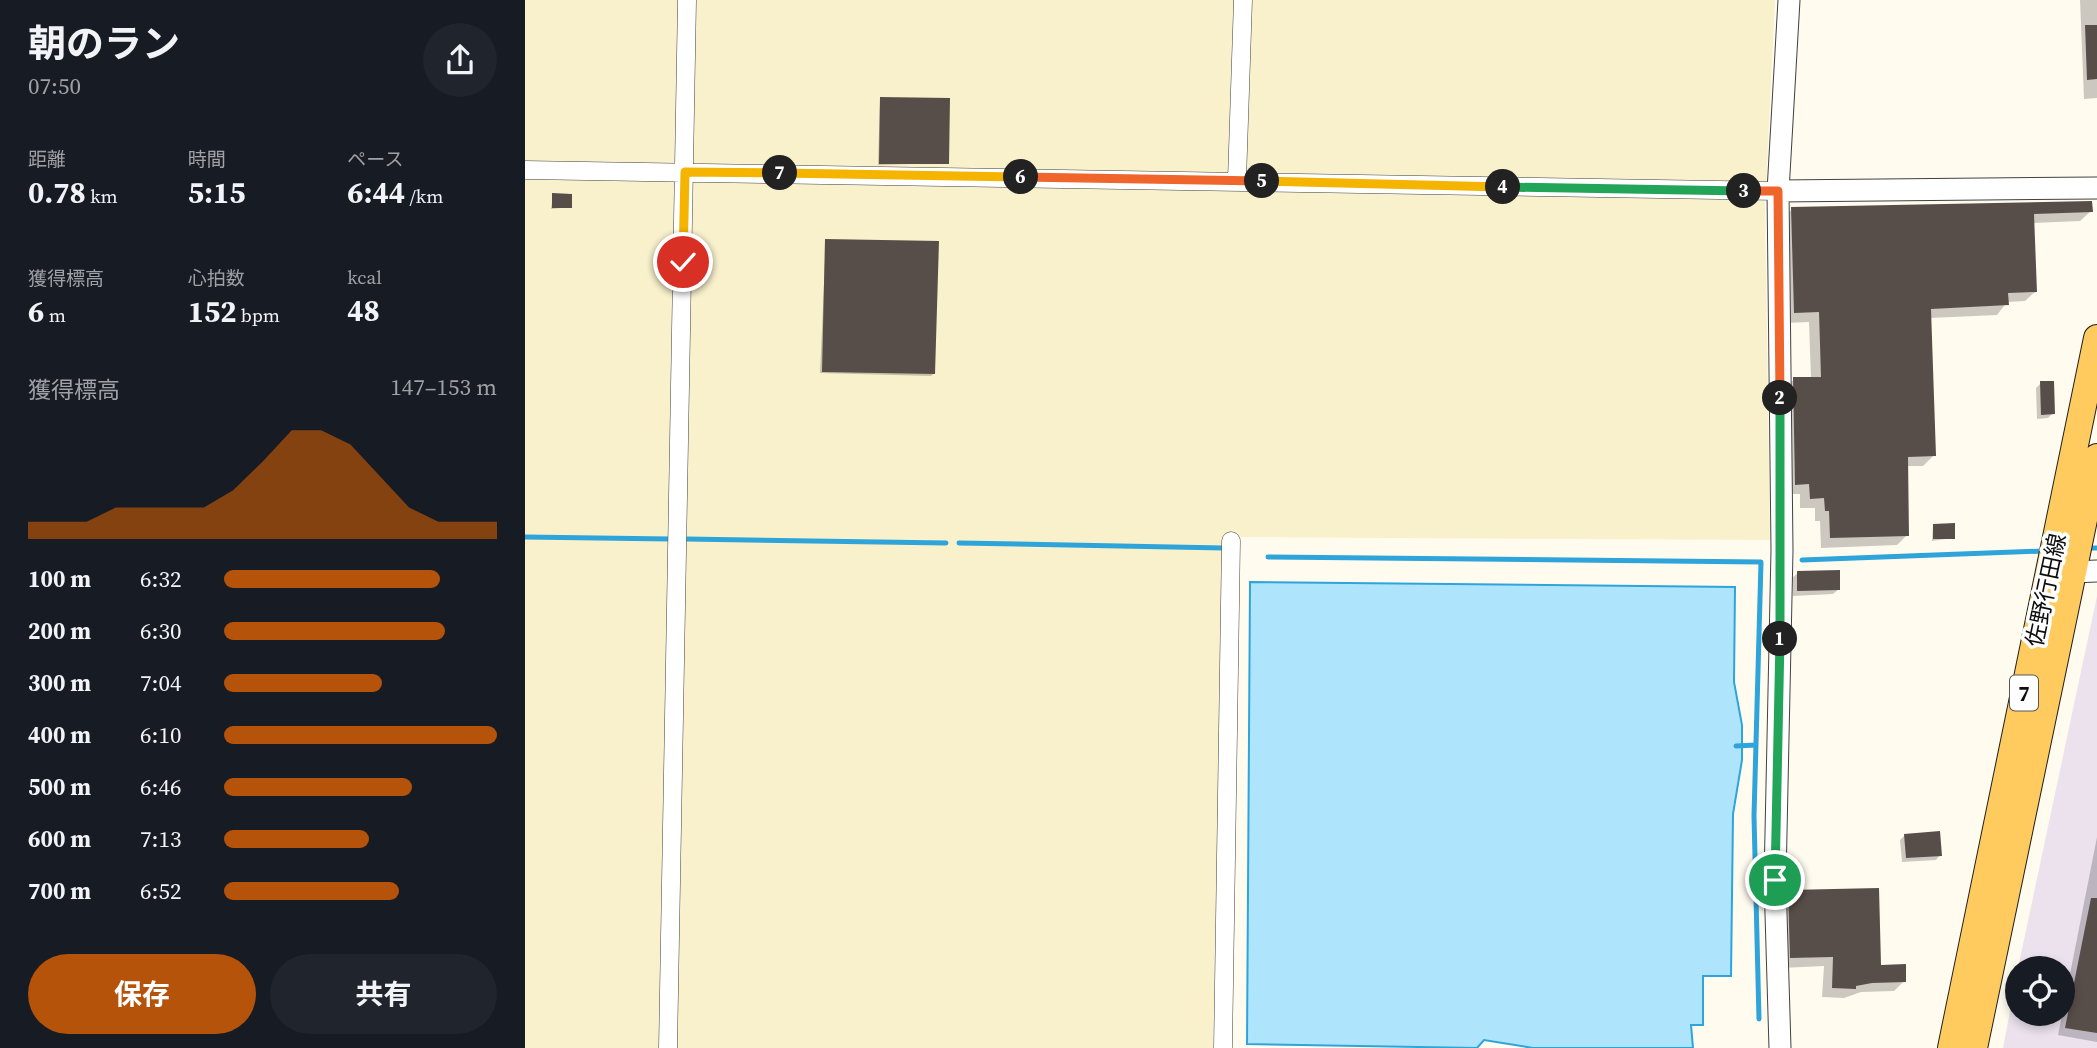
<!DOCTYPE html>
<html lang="ja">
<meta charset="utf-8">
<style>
body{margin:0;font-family:"Source Serif 4","Noto Sans JP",serif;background:#20242c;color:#f1f3f6;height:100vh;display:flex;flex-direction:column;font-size:26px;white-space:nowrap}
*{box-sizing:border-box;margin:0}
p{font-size:23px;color:#9ea1a6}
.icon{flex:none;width:38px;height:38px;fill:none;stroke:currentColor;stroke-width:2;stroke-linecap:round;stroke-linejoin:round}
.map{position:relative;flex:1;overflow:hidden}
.sheet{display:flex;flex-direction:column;background:#171b24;width:525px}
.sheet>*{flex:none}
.fabs{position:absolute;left:1480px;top:956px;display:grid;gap:14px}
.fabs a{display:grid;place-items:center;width:70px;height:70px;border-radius:50%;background:#171b24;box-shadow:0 4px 10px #0003;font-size:35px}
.pin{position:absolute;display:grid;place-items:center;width:60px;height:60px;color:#fff;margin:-30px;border:4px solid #fff;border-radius:50%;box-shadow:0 2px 7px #0007}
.km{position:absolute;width:35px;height:35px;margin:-18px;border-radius:50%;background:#222;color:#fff;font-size:19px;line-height:35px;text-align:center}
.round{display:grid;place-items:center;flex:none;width:74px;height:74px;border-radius:37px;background:#20242c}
.summary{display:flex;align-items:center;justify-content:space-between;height:119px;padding:0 28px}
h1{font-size:38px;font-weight:700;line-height:52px}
.figures{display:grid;grid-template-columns:repeat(3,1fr);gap:10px;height:119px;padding:7px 28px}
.figures div{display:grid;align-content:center}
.figures b{font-size:30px;font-weight:700}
.figures small{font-size:19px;font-weight:400}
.figures p{font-size:19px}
.chart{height:196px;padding:14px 28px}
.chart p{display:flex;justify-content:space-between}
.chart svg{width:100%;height:126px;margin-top:7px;fill:#b45309;opacity:.7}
.button{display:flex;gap:14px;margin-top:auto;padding:14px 28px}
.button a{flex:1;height:80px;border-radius:42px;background:#b45309;color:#fff;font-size:28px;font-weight:700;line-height:80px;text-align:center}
.button a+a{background:#20242c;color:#f1f3f6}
ul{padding:0 28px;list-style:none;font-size:23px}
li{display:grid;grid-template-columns:112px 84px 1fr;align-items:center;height:52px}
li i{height:18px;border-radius:9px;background:#b45309}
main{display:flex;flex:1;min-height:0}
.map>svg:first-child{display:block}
.industrial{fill:#ebe2ee}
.farmland{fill:#f8f1cc}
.water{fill:#aee5fc;stroke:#2ea4da;stroke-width:2}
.shadow{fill:#0003}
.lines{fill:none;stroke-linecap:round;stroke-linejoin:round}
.stream{stroke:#2ea4da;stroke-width:5}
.building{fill:#584e49}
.minor-casing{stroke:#414141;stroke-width:19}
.tertiary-casing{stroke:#414141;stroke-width:23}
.primary-casing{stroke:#1f1f1f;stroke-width:28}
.minor{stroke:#fff;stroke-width:18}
.tertiary{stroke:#fff;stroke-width:21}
.primary{stroke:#ffcb5f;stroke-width:26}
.split-1-casing{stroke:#fff;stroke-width:14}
.split-2-casing{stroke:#fff;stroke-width:14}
.split-3-casing{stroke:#fff;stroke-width:14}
.split-4-casing{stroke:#fff;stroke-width:14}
.split-5-casing{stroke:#fff;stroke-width:14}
.split-6-casing{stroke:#fff;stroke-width:14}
.split-7-casing{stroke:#fff;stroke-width:14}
.split-8-casing{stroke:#fff;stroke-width:14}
.split-1{stroke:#22a559;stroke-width:9}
.split-2{stroke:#22a559;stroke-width:9}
.split-3{stroke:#f0652b;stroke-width:9}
.split-4{stroke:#22a559;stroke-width:9}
.split-5{stroke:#f5b400;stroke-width:9}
.split-6{stroke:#f0652b;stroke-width:9}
.split-7{stroke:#f5b400;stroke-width:9}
.split-8{stroke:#f5b400;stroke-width:9}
.labels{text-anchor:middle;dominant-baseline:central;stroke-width:7;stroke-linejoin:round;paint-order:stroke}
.shield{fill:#fff;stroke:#565656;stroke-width:2}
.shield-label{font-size:21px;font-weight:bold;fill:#0e0e0e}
.street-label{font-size:23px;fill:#0e0e0e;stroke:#fff}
</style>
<main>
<section class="sheet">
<div class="summary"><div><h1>朝のラン</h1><p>07:50</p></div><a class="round"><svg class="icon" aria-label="share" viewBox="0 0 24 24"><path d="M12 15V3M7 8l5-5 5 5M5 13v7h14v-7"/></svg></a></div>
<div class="figures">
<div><p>距離</p><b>0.78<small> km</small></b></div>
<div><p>時間</p><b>5:15</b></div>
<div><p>ペース</p><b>6:44<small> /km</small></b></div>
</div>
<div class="figures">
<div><p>獲得標高</p><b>6<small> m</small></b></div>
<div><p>心拍数</p><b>152<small> bpm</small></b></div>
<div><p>kcal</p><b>48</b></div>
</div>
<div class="chart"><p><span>獲得標高</span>147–153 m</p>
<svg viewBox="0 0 160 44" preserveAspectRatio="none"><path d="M0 44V38L10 38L20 38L30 33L40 33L50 33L60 33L70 27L80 17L90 6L100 6L110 11L120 22L130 33L140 38L150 38L160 38V44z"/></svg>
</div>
<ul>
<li><b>100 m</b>6:32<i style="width:79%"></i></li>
<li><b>200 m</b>6:30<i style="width:81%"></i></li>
<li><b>300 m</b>7:04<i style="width:58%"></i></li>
<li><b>400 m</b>6:10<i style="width:100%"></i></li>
<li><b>500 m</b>6:46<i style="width:69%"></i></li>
<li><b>600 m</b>7:13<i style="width:53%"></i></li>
<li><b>700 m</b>6:52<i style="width:64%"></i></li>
</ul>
<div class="button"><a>保存</a><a>共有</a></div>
</section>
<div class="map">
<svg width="1572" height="1048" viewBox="0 0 1572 1048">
<rect width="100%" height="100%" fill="#fffbef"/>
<path class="industrial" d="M1572 596V1048H1478L1493 969V1013H1538V968H1493Z"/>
<path class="farmland" d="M0 0H1250L1240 205 1245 540 699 537 688 1048H0Z"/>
<path class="water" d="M725 582 1210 587 1209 682 1217 725V760L1208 814 1206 976H1178V1025H1166L1168 1048H1008L959 1040 952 1048 722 1044Z"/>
<path class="shadow" d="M1555 0H1572V98L1559 99Z
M355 99 422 163 353 165Z
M28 195 45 207 26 209Z
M1267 209 1566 211 1555 221 1508 223 1511 291 1500 301 1482 302 1472 315 1405 318 1409 455 1398 466H1381L1382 535 1372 545 1296 548 1295 521H1290V508H1275V494H1260L1259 389 1269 379H1286L1284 322 1259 323 1257 220Z
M301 240 409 373 406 376 295 373Z
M1516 383 1528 413 1523 418 1512 419 1511 388Z
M1408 525 1428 538 1407 541Z
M1273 573 1314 589 1308 594 1268 596 1267 578Z
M1380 835 1415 855 1411 860 1377 862 1375 840Z
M1572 837V1042L1533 1035Z
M1264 892 1354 967 1379 981 1369 991 1336 992 1319 998 1297 997 1299 966 1256 968 1254 902Z"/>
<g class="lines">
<path class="stream" d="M0 537 145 539
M161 539 421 543
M434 543 699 548
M1560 548H1572
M743 557 1236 562 1229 816 1234 1019
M1277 560 1519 551
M1211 746 1231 745"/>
</g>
<path class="building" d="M1560 25H1572V79L1562 80Z
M355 97 425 98 424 164H354Z
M27 193 47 194V208H27Z
M1567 201 1568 212 1509 214 1512 292 1483 293 1484 305 1406 309 1411 456 1383 457 1384 536 1305 538 1304 511H1300L1299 498 1285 499 1284 484 1270 485 1268 377H1296L1294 312 1269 313 1266 207Z
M300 239 414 241 410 374 297 372Z
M1515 381H1529L1530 414 1516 415Z
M1430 523V539H1408V524Z
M1315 570V590L1272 591V571Z
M1415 831 1417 856 1381 858 1379 834Z
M1354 888 1356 965 1381 964V982L1347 983 1331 986V989L1307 988 1308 957 1265 958 1263 890Z
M1566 898H1572V1033L1540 1028Z"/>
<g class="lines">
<defs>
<path id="minor" d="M0 170 1253 191
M712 180 718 0
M143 1048 162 0
M698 1048 706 541"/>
<path id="tertiary" d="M1253 191 1572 188
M1548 572 1572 571
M1255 1048 1250 880 1257 550 1253 191 1264 0"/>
<path id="primary" d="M1426 1048 1572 338
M1449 1048 1572 457"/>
</defs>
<use href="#minor" class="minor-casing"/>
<use href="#tertiary" class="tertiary-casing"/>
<use href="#primary" class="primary-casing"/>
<use href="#minor" class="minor"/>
<use href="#tertiary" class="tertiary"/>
<use href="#primary" class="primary"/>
</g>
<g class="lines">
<defs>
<path id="split-1" d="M1250 880 1255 639"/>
<path id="split-2" d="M1255 639V398"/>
<path id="split-3" d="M1219 191H1253L1255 398"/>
<path id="split-4" d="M978 187 1219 191"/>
<path id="split-5" d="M737 181 978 187"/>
<path id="split-6" d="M496 177 737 181"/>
<path id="split-7" d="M255 173 496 177"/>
<path id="split-8" d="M158 262 160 172 255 173"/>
</defs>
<use href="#split-1" class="split-1-casing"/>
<use href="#split-2" class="split-2-casing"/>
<use href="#split-3" class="split-3-casing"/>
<use href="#split-4" class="split-4-casing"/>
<use href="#split-5" class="split-5-casing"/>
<use href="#split-6" class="split-6-casing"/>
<use href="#split-7" class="split-7-casing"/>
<use href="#split-8" class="split-8-casing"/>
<use href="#split-1" class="split-1"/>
<use href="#split-2" class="split-2"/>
<use href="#split-3" class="split-3"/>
<use href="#split-4" class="split-4"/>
<use href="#split-5" class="split-5"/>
<use href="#split-6" class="split-6"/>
<use href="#split-7" class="split-7"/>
<use href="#split-8" class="split-8"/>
</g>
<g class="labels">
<rect class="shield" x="1485" y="675.5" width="28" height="35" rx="5"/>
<g class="shield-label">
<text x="1499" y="693">7</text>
</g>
<g class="street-label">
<text transform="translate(1521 590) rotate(-78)">佐野行田線</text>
</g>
</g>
</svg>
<div class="fabs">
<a><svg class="icon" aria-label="locate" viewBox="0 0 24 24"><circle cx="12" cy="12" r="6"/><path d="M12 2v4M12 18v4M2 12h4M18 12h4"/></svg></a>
</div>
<div class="pin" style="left:1250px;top:880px;background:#1e9e55"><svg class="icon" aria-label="arrive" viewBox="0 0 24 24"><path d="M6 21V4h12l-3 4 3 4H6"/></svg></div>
<div class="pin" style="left:158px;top:262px;background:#d93025"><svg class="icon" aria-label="check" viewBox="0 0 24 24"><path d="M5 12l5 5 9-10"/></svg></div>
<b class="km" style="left:1255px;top:639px">1</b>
<b class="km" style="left:1255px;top:398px">2</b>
<b class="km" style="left:1219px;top:191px">3</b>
<b class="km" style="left:978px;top:187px">4</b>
<b class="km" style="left:737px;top:181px">5</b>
<b class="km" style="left:496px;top:177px">6</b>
<b class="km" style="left:255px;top:173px">7</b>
</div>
</main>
